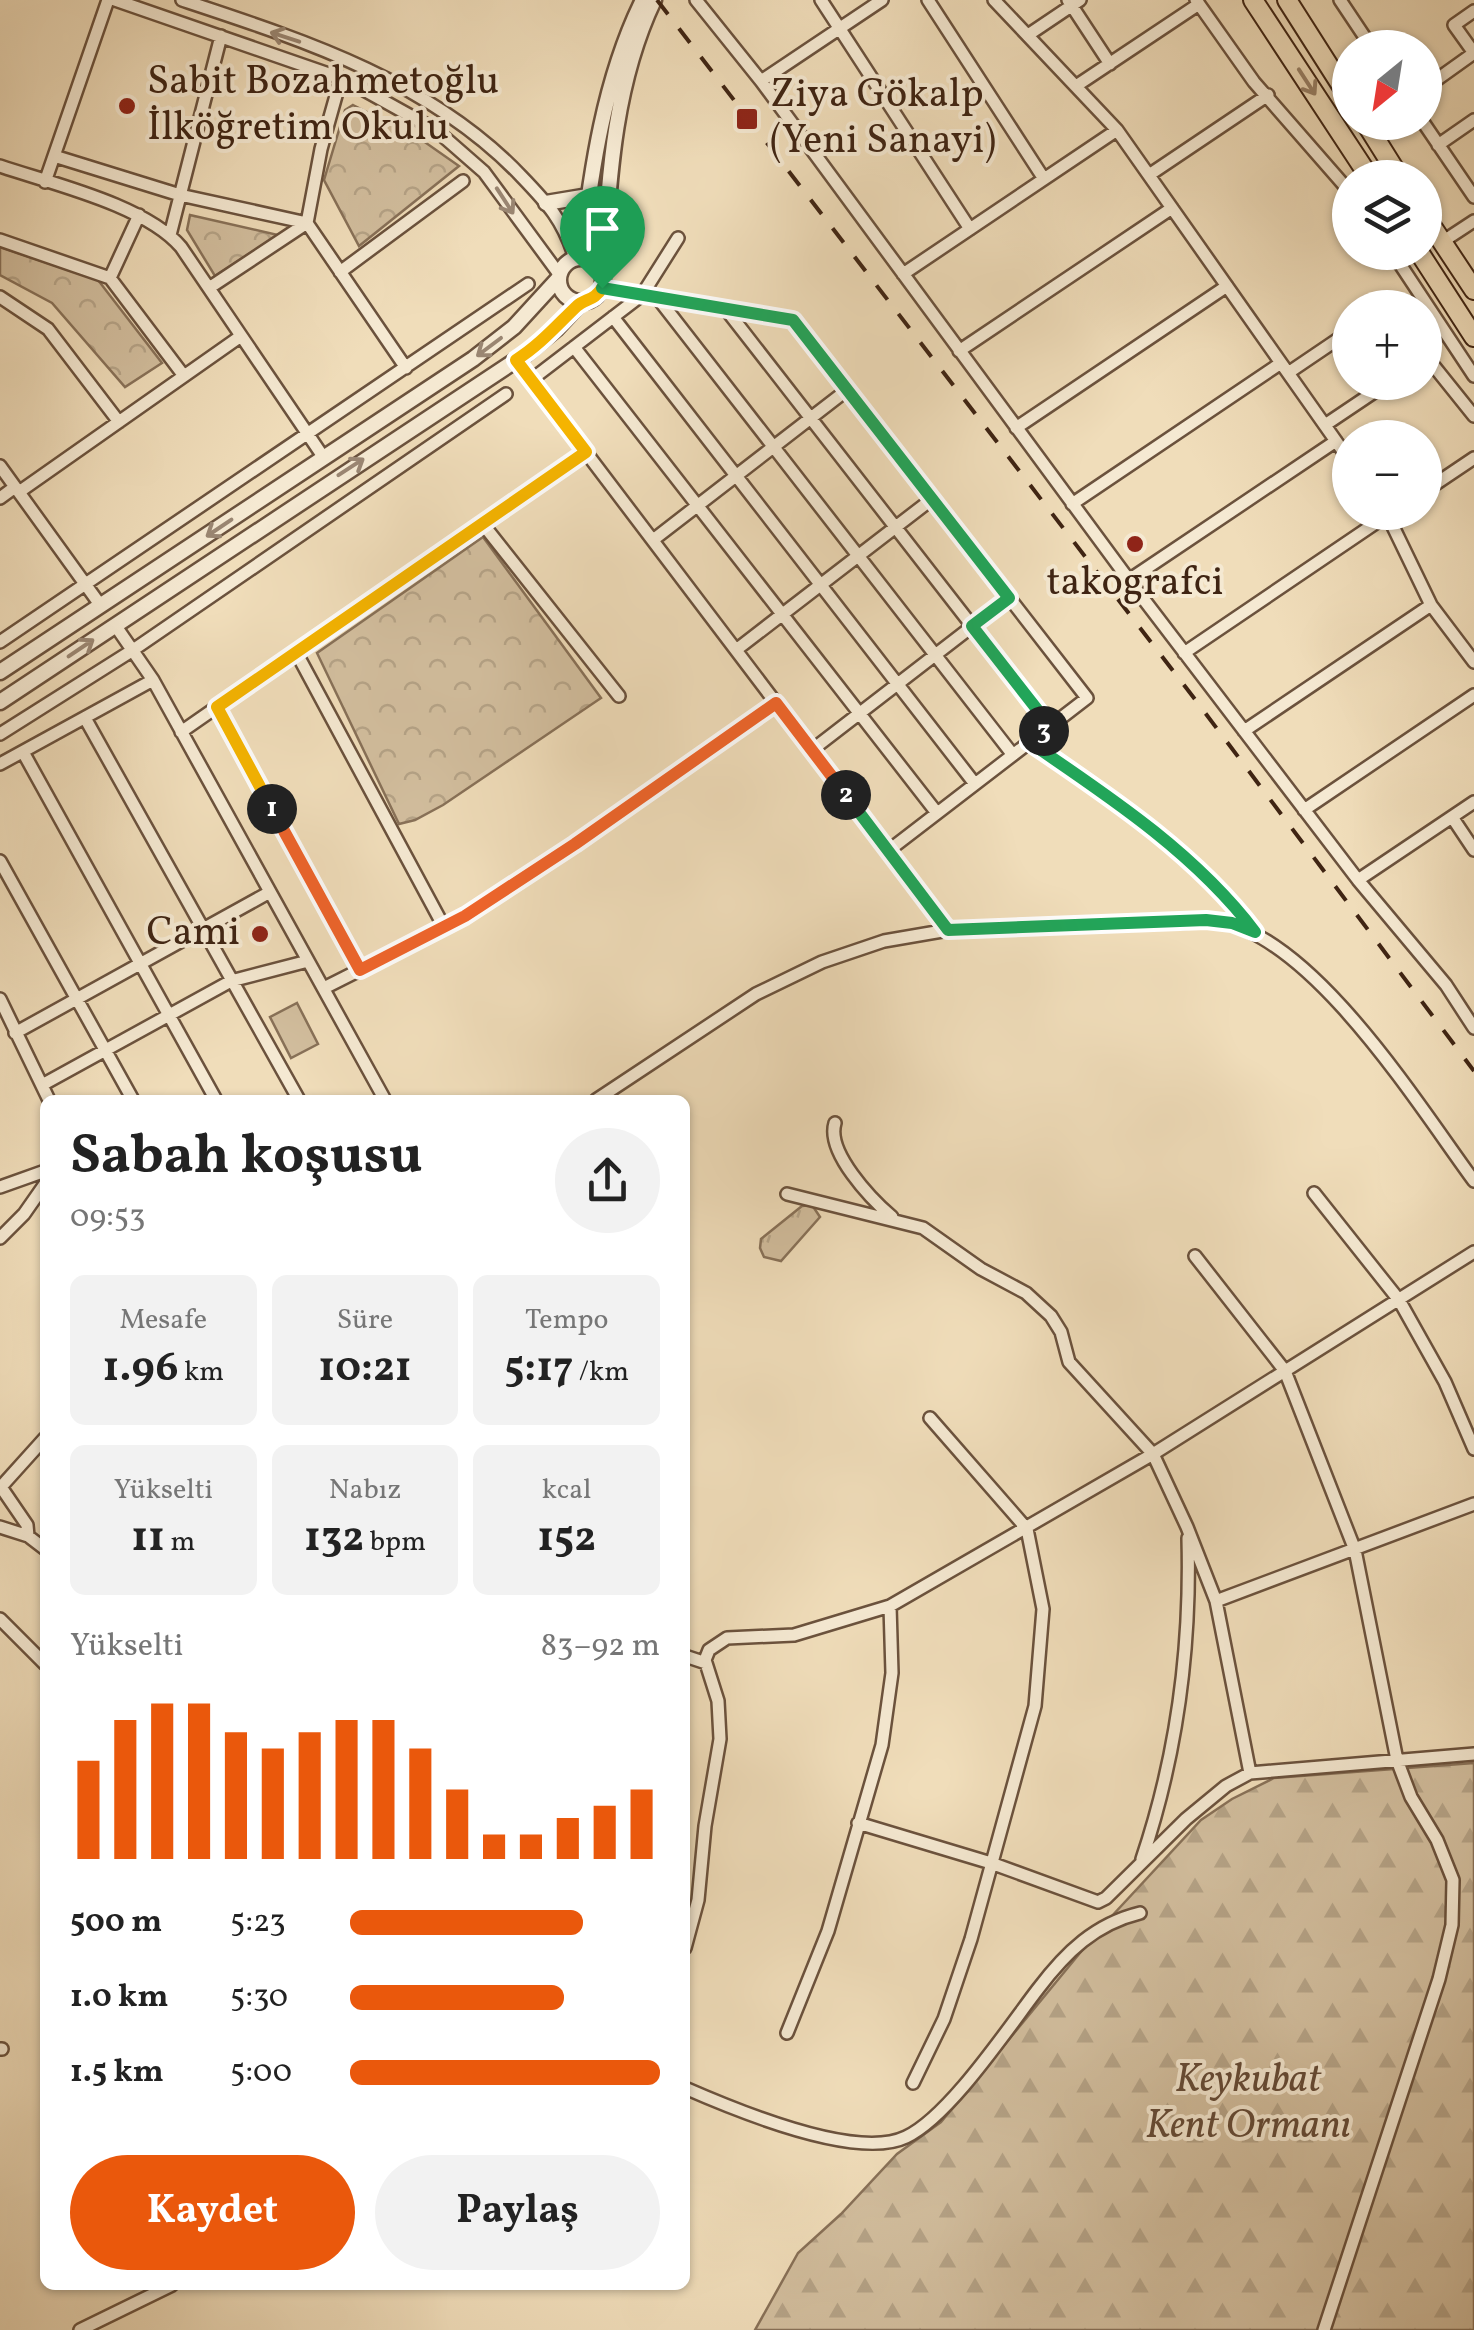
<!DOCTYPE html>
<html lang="tr">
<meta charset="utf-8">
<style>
body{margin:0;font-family:Vollkorn,serif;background:#f2f2f2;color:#222;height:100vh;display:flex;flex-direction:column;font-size:38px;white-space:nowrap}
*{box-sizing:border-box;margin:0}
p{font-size:32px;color:#767676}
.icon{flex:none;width:55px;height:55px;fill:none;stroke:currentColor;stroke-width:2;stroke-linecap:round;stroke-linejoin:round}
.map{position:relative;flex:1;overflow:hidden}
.side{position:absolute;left:40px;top:1095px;width:650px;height:1195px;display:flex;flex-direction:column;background:#fff;border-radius:15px;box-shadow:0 2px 8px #0004}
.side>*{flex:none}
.needle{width:65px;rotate:210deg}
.fabs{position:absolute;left:1332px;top:30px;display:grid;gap:20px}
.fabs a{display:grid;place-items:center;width:110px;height:110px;border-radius:50%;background:#fff;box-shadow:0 2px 8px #0004;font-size:50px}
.pin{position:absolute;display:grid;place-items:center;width:85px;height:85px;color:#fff;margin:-102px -42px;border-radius:50% 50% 50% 0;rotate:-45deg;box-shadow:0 0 10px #0007}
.pin .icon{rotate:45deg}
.km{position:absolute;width:50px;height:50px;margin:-25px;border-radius:50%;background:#222;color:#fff;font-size:28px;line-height:50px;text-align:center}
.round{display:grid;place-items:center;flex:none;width:105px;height:105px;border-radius:52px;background:#f2f2f2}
.summary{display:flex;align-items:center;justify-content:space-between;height:170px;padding:0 30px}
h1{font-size:55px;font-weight:700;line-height:75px}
.metrics{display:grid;grid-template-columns:repeat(3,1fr);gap:15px;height:170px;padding:10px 30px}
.metrics div{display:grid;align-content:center;border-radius:15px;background:#f2f2f2;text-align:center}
.metrics b{font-size:42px;font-weight:700}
.metrics small{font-size:28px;font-weight:400}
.metrics p{font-size:28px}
.chart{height:280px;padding:20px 30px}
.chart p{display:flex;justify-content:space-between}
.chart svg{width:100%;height:180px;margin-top:10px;stroke:#ea580c;stroke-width:6}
.cta{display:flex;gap:20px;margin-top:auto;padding:20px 30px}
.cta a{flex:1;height:115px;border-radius:60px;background:#ea580c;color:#fff;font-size:40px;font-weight:700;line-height:115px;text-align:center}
.cta a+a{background:#f2f2f2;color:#222}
ul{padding:0 30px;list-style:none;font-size:32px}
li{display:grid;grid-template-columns:160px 120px 1fr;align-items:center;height:75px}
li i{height:25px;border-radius:12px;background:#ea580c}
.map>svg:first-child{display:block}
.grass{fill:url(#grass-tufts);stroke:#887158;stroke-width:2.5}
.forest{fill:url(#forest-firs);stroke:#887158;stroke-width:2.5}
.park{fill:url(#park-crowns);stroke:#887158;stroke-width:2.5}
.pitch{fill:#d2be9e;stroke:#887158;stroke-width:2.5}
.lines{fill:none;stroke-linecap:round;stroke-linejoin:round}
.minor-casing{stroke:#6b523d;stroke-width:16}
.tertiary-casing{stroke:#6b523d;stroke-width:19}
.trunk-casing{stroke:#3f2413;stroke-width:22}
.minor{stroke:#f5e9d2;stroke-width:11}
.tertiary{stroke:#f5e9d2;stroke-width:14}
.trunk{stroke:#f0ddba;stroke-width:18}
.rail{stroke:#3f2413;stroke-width:4;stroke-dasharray:18 18;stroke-linecap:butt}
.oneway{stroke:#9a8672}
.oneway2{stroke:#988066}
.split-1-casing{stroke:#fff;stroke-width:20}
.split-2-casing{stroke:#fff;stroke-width:20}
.split-3-casing{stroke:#fff;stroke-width:20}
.split-4-casing{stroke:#fff;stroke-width:20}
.split-1{stroke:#f5b400;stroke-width:12}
.split-2{stroke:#f0652b;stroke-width:12}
.split-3{stroke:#22a559;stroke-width:12}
.split-4{stroke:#22a559;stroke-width:12}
.poi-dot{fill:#8f2418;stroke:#f5e9d2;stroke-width:4}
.labels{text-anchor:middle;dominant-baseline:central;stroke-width:8;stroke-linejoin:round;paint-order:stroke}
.poi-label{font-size:40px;fill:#3f2413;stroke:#f5e9d2;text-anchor:start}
.park-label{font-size:40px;font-style:italic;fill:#644a36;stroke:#f5e9d2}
</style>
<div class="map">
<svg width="1474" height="2330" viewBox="0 0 1474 2330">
<defs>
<pattern id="grass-tufts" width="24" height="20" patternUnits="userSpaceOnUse" patternTransform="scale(2.5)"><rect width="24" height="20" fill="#d2be9e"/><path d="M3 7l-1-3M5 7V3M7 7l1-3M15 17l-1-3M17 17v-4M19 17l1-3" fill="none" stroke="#b5a387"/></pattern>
<pattern id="forest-firs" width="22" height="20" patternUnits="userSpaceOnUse" patternTransform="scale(2.5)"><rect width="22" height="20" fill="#d2be9e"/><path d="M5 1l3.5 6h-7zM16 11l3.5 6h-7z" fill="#b5a387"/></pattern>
<pattern id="park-crowns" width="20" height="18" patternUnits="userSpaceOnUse" patternTransform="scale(2.5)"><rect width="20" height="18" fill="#d2be9e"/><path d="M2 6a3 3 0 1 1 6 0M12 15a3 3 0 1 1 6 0" fill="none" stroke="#b5a387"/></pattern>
</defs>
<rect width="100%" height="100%" fill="#f0ddba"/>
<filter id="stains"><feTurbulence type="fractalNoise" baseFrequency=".002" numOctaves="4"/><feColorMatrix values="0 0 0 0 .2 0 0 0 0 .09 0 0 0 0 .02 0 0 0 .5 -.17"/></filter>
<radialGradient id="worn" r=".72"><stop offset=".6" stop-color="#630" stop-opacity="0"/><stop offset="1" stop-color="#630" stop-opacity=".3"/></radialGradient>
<path class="grass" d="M812 1205 820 1217 781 1261 764 1257 760 1248 761 1239 802 1206Z"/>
<path class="forest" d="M1474 1763V2330H755L798 2253 841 2214 897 2154 941 2122 1098 1931 1201 1820 1232 1799 1274 1778Z"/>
<path class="park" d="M353 105 419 138 459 166 359 246 324 180 345 110Z
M190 215 278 235 215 276 187 230Z
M0 247 98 280 162 363 125 387 52 303 0 275Z
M483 537 601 698 443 805 415 820 399 824 317 653Z"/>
<path class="pitch" d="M297 1003 318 1044 291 1058 270 1017Z"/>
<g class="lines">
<defs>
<path id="minor" d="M115 0 346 80 436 130 484 172 559 274
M182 0C303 40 431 81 521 176 548 204 563 220 575 258
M696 0 761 81 1129 580 1358 880 1446 985 1474 1028
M821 0 970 229
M928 0 1044 179
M994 0 1117 130 1350 461
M1068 0 1110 64
M1196 0 1254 82 1350 192
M1340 0 1372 48
M1028 35 1080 0
M761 81 882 0
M1076 86 1199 4
M1425 88 1474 53 1454 25 1474 11
M1423 122 1474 197
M1438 145 1474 120
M54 156 180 195 307 223 406 368
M0 166C53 184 145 205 181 247L324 458
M1149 175 1268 95
M45 182 108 0
M170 235 221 36
M0 240 110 278 184 376
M1442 242 1474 221
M1392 252 1474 376
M340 272 463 181
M903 274 1117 130
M110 278 139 215
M209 288 307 223 321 149 341 78
M602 288 793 319 1087 698 888 851
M0 297 48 329 119 422
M657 297 1013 755
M725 308 1050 726
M1386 308H1387
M613 317 975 784
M574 347 937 813
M959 351 1172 208
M1425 355 1474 416
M516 360 948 930
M1288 373 1350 331
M531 380 642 295 678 238
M1325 425 1389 382
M1016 428 1227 286
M0 466 101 606
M1425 491 1474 458
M19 492 241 336
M0 498 15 487
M1072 504 1281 363
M1386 512 1431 605 1474 662
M482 523 619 696
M653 540 847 390
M1129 580 1336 441
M115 625 153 680 385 1100
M0 642 528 284
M736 650 932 499
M296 652 444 927
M1184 653 1392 512
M217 707 360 970
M85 718 299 1100
M1244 731 1431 605
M181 732 585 451
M0 734 133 650 506 394
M1029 742C1108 796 1195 852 1253 928
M812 750 1009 598
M23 752 216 1100
M0 764 153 680
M1304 810 1474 695
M1452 817 1474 850
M0 861 133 1100
M1358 880 1474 802
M324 988 465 917 575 844 776 703
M0 999 49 1100
M15 1033 270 892
M42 1085 231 981 308 961
M596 1100 756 994 822 962 884 941 948 930 1219 921C1315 939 1418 1105 1474 1181
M835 1123C826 1152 871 1199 892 1217
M0 1187 45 1171
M1314 1193 1399 1300 1445 1382 1474 1449
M787 1194 923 1228 981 1269 1026 1293 1051 1316 1061 1332 1069 1362 1153 1454 1187 1527 1216 1601 1250 1773
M0 1238 24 1214 45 1184
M1195 1256 1285 1371 1355 1550 1397 1760 1411 1797 1437 1840 1453 1880 1452 1925 1439 1979 1324 2330
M1 1487 27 1525 28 1536
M0 1488 45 1438
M0 1527 28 1536 45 1549
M1216 1601 1474 1504
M0 1619 45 1664
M685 1656 706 1663
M858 1823 991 1863 1098 1902 1106 1898 1186 1819 1226 1786 1250 1773 1474 1754
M1142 1859C1177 1755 1191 1647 1188 1538
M685 1948 698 1900 705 1826 720 1739 718 1701 705 1660 709 1650 727 1638 794 1635 890 1606 1153 1454 1474 1252
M787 2033 828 1931 882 1745 892 1673 890 1606
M0 2049H2
M913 2083 944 2019 971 1939 1035 1706 1043 1609 1027 1529 930 1418
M685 2088C733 2109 856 2161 906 2137 949 2117 1008 2028 1038 1989 1066 1952 1095 1924 1140 1913
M80 2330 172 2285"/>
<path id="tertiary" d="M546 203 588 196
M581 257C591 171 604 79 643 0
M559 280a22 22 0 1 1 44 0a22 22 0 1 1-44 0Z
M603 274C609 181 613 86 654 0
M0 672 473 359 514 327 558 279
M0 702 527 353 556 329 581 302"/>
<path id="trunk" d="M1253 0 1370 178
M1287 0 1350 99
M1365 122 1400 178
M1425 216 1474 290
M1419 252 1474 337"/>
</defs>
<use href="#minor" class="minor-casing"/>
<use href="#tertiary" class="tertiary-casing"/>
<use href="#trunk" class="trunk-casing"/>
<use href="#minor" class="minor"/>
<use href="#tertiary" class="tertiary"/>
<use href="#trunk" class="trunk"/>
<path class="rail" d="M657 0 1197 702 1474 1071"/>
</g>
<defs><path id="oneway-shaft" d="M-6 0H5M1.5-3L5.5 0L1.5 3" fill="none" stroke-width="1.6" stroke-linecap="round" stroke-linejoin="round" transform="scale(2.5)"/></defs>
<g class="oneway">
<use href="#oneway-shaft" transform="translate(285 37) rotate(-162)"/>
<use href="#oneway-shaft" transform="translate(505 201) rotate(57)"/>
<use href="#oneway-shaft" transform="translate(489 347) rotate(143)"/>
<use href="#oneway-shaft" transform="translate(351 467) rotate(-33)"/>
<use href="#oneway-shaft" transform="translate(219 528) rotate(146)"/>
<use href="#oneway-shaft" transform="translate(81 648) rotate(-34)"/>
</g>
<use class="oneway2" href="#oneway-shaft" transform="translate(1307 82) rotate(57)"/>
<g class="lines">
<defs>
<path id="split-1" d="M272 809 217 707 586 452 516 360C540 345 557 325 577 306 585 299 595 300 602 288"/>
<path id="split-2" d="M272 809 360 970 465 916 575 844 776 703 846 795"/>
<path id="split-3" d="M846 795 948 930 1206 920 1232 923 1255 932C1196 854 1110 797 1029 742L1044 731"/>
<path id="split-4" d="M602 288 793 320 1009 598 972 626 1050 726 1044 731"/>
</defs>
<use href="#split-1" class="split-1-casing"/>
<use href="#split-2" class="split-2-casing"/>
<use href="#split-3" class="split-3-casing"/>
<use href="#split-4" class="split-4-casing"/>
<use href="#split-1" class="split-1"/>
<use href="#split-2" class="split-2"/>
<use href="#split-3" class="split-3"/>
<use href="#split-4" class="split-4"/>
</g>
<g class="poi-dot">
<circle cx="127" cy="106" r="10"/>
<rect x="735" y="107" width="24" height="24" rx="5"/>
<circle cx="1135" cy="544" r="10"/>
<circle cx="260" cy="934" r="10"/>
</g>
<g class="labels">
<g class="poi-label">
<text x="147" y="83">Sabit Bozahmetoğlu<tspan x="147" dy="46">İlköğretim Okulu</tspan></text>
<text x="770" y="96">Ziya Gökalp<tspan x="770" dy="46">(Yeni Sanayi)</tspan></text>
<text x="1135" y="584" text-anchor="middle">takografci</text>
<text x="240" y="934" text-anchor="end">Cami</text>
</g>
<g class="park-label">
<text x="1248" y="2081">Keykubat<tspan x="1248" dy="46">Kent Ormanı</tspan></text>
</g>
</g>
<rect width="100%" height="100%" filter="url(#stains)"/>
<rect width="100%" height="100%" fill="url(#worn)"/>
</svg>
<div class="fabs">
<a><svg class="needle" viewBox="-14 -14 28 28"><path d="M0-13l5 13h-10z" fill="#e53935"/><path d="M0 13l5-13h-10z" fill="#767676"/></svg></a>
<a><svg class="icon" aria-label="layers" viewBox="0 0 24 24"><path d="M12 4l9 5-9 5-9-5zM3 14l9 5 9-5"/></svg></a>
<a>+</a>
<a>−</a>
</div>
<div class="pin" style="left:602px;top:288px;background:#1e9e55"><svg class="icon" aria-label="arrive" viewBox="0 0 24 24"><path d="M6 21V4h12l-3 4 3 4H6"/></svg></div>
<b class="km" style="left:272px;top:809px">1</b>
<b class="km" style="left:846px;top:795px">2</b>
<b class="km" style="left:1044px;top:731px">3</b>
<section class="side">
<div class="summary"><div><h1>Sabah koşusu</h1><p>09:53</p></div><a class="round"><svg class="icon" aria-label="share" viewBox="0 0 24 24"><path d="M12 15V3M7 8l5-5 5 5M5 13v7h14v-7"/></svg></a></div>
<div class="metrics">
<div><p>Mesafe</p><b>1.96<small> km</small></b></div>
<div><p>Süre</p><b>10:21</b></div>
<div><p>Tempo</p><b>5:17<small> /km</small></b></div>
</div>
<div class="metrics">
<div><p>Yükselti</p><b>11<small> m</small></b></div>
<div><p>Nabız</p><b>132<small> bpm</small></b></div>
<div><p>kcal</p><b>152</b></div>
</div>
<div class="chart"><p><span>Yükselti</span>83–92 m</p>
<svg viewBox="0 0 160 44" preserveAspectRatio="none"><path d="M5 44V20M15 44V10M25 44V6M35 44V6M45 44V13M55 44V17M65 44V13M75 44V10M85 44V10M95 44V17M105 44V27M115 44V38M125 44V38M135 44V34M145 44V31M155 44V27"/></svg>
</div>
<ul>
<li><b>500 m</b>5:23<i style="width:75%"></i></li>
<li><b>1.0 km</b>5:30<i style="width:69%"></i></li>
<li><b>1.5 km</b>5:00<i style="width:100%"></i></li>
</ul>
<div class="cta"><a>Kaydet</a><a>Paylaş</a></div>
</section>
</div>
